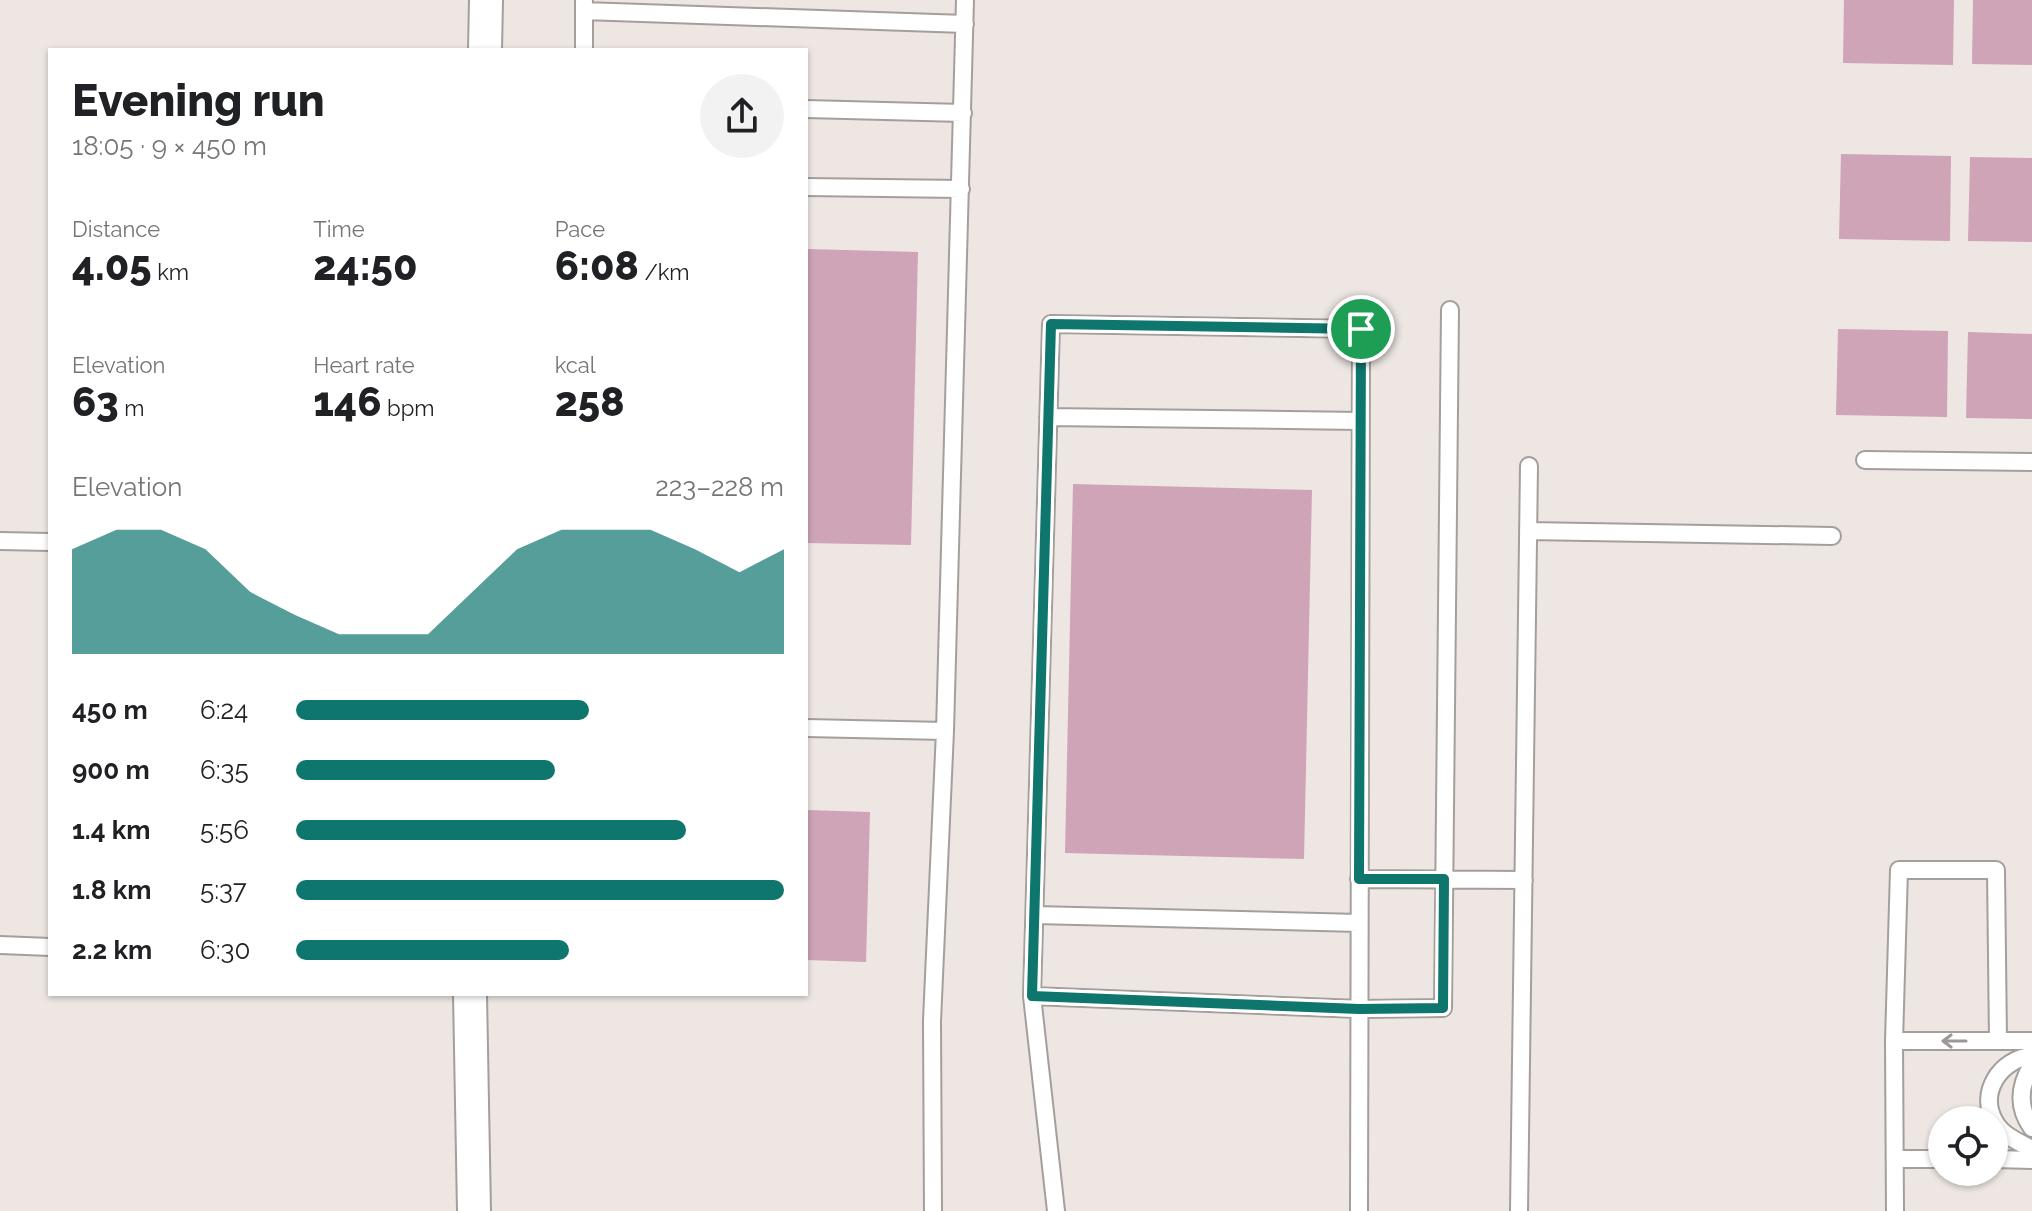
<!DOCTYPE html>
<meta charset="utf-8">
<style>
body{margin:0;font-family:Raleway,sans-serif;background:#f2f2f2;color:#202124;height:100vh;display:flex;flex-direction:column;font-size:30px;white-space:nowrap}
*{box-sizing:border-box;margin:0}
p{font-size:26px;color:#757577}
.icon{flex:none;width:44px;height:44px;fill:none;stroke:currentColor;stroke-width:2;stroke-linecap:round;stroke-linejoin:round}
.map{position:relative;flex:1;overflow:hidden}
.panel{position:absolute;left:48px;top:48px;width:760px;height:948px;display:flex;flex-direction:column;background:#fff;border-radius:0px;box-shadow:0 2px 6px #0004}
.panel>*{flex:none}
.fabs{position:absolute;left:1928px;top:1106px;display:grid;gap:16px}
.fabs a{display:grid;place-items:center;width:80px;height:80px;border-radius:50%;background:#fff;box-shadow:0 2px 6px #0004;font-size:40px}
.pin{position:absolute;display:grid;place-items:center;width:68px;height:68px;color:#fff;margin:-34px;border:4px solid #fff;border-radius:50%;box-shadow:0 2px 8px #0007}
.round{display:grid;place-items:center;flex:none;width:84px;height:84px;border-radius:42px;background:#f2f2f2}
.headline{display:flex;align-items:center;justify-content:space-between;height:136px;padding:0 24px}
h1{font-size:44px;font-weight:800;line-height:60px}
.stats{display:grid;grid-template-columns:repeat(3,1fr);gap:12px;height:136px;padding:8px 24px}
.stats div{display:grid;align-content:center}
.stats b{font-size:40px;font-weight:800}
.stats small{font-size:22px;font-weight:400}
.stats p{font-size:22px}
.chart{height:224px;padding:16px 24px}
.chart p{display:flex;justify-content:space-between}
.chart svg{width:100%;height:144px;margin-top:8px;fill:#0f766e;opacity:.7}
ul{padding:0 24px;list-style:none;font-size:26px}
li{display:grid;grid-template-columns:128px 96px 1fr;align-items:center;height:60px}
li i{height:20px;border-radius:10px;background:#0f766e}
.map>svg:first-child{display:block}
.building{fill:#cea4b6}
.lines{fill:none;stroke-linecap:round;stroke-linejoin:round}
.lane-casing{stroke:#a59f9b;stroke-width:20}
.street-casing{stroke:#a59f9b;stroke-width:36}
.lane{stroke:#fff;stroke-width:16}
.street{stroke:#fff;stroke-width:32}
.oneway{stroke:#9a9998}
.route-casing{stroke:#fff;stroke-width:16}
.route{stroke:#0f766e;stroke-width:10}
</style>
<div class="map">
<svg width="2032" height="1211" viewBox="0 0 2032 1211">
<rect width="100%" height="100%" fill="#ede6e2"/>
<path class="building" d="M1844 0H1954L1953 65 1843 63Z
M1973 0H2032V65L1972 64Z
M1841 154 1951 156 1950 241 1839 239Z
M1970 157 2032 158V242L1968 241Z
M807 249 918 252 911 545 806 543Z
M1838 329 1948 331 1947 417 1836 415Z
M1968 332 2032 334V419L1966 418Z
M1073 484 1312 490 1304 859 1065 853Z
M806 810 870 812 866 962 806 960Z"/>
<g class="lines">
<defs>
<path id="lane" d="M584 11 965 24
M584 50V2
M806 109 963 113
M806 187 961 189
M1048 417 1360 421
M1865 460 2032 462
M1528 531 1832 536
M0 541 50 542
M806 728 945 731
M1359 879 1524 880
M1035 915 1359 923
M0 945 50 947
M1032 996 1359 1009 1443 1008 1450 310
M1894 1041 1899 870H1996L1998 1041
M2032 1056C2000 1059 1978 1093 1995 1122 2003 1136 2019 1142 2032 1149
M2032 1065C2019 1086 2017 1107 2032 1128
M1895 1159H1942
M1994 1159 2032 1160
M933 1211 932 1021 945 731 965 0
M1056 1211 1032 996 1051 324 1361 329 1359 1211
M1519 1211 1529 466
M1895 1211 1894 1041H2032"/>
<path id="street" d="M485 50 486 0
M470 994 474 1211"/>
</defs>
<use href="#lane" class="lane-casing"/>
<use href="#street" class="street-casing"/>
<use href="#lane" class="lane"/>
<use href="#street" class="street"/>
</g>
<defs><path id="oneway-shaft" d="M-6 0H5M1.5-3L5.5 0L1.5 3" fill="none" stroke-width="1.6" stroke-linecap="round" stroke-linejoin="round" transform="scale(2)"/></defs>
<use class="oneway" href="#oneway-shaft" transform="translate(1954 1041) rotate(180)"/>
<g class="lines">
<defs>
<path id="route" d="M1051 324 1361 329 1359 879H1444L1443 1008 1359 1009 1032 996Z"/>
</defs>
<use href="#route" class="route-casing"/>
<use href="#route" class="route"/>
</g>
</svg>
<div class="fabs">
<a><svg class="icon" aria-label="locate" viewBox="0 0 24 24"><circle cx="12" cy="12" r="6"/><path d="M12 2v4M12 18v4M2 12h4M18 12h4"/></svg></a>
</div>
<div class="pin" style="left:1361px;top:329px;background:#1e9e55"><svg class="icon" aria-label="arrive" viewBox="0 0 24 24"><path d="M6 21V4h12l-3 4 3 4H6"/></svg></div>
<section class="panel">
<div class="headline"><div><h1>Evening run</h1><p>18:05 · 9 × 450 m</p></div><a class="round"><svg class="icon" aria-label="share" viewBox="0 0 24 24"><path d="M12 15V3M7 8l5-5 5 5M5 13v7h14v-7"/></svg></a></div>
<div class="stats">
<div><p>Distance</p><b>4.05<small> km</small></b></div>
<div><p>Time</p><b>24:50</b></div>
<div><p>Pace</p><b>6:08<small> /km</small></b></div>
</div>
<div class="stats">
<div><p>Elevation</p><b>63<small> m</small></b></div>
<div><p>Heart rate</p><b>146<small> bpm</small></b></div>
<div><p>kcal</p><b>258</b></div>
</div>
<div class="chart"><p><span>Elevation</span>223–228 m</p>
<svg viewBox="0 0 160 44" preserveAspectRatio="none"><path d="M0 44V12L10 6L20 6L30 12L40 25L50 32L60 38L70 38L80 38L90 25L100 12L110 6L120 6L130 6L140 12L150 19L160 12V44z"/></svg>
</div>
<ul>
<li><b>450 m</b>6:24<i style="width:60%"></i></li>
<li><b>900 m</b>6:35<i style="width:53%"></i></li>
<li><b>1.4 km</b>5:56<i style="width:80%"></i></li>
<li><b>1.8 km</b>5:37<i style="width:100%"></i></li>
<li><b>2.2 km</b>6:30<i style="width:56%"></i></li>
</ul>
</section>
</div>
